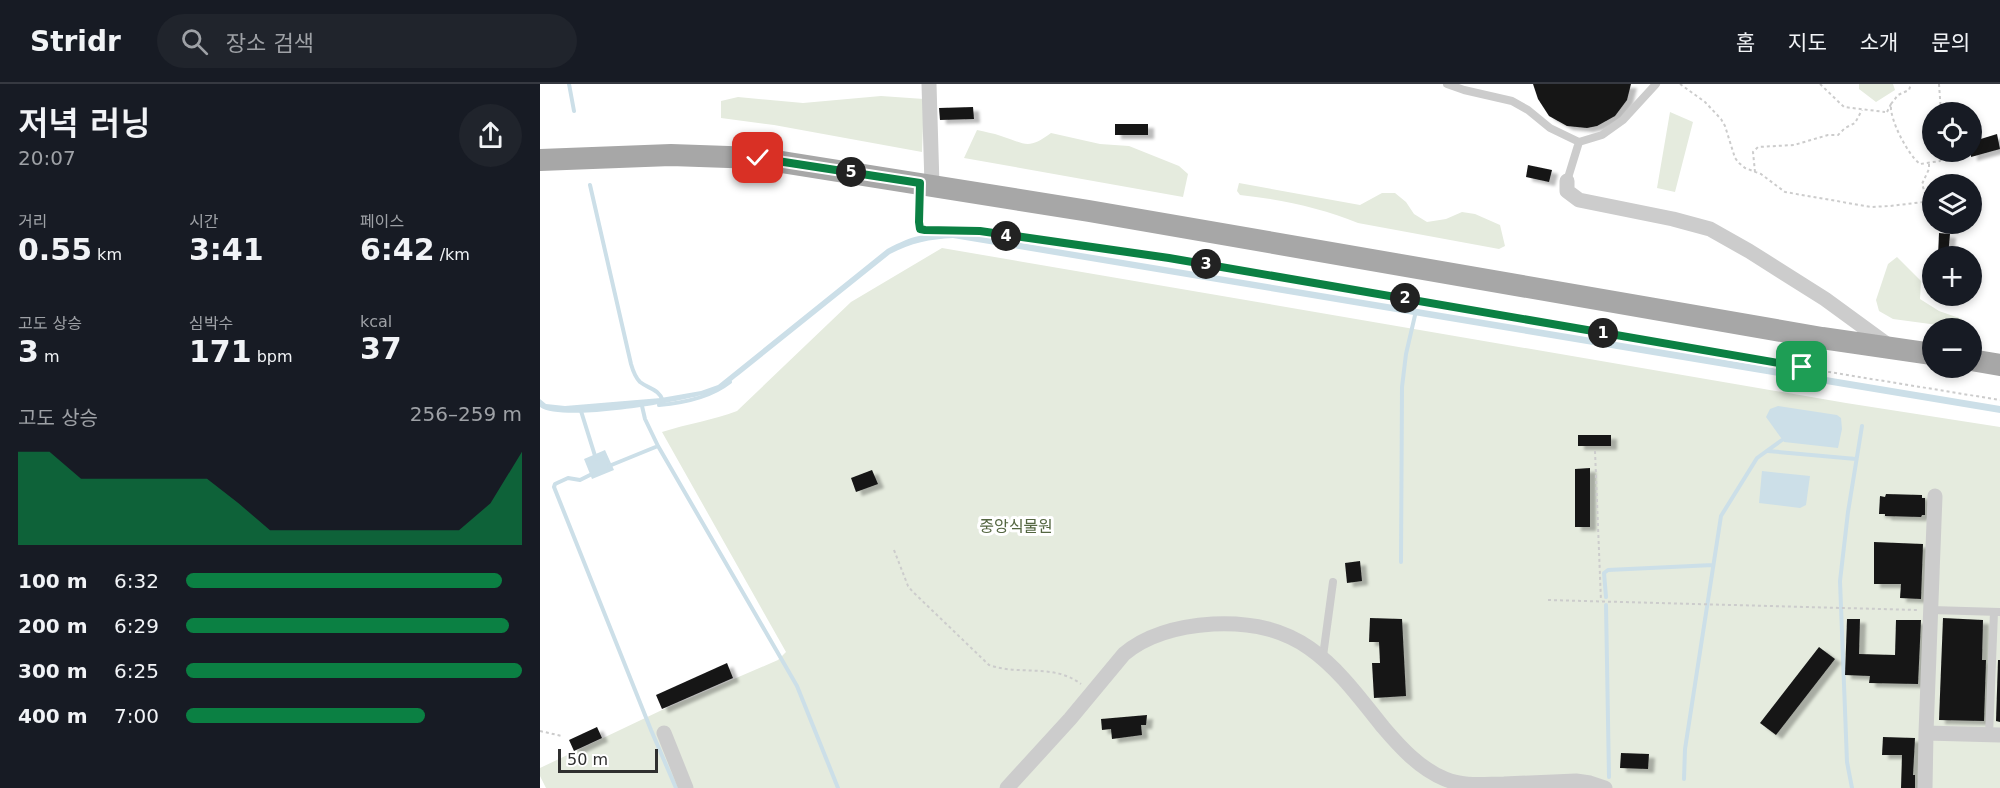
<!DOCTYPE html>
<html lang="ko">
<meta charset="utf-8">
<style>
body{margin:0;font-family:"DejaVu Sans","Noto Sans KR",sans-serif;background:#20242c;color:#f1f3f6;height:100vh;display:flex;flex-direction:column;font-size:22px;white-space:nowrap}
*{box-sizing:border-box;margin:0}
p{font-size:20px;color:#9ea1a6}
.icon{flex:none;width:33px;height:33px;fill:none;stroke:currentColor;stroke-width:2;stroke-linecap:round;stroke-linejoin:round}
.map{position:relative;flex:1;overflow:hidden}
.details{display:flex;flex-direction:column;background:#171b24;width:540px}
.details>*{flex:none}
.tools{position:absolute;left:1382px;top:18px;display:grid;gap:12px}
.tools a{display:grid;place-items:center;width:60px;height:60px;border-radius:50%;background:#171b24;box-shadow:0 3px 9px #0003;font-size:30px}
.scale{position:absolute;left:18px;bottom:15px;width:100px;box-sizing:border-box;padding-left:6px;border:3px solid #2f2f2f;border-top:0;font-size:16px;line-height:21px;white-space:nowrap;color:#2f2f2f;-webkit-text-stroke:4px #fff;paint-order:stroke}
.pin{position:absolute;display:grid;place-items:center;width:51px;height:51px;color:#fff;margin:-26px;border-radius:12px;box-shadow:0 3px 9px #0006}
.km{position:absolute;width:30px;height:30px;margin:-15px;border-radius:50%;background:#222;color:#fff;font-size:16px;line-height:30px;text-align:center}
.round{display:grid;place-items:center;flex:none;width:63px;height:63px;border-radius:32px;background:#20242c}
.head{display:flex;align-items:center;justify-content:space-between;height:102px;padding:0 18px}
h1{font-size:33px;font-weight:600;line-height:45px}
.figures{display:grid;grid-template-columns:repeat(3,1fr);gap:9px;height:102px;padding:6px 18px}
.figures div{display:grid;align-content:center}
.figures b{font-size:30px;font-weight:600}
.figures small{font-size:16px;font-weight:400}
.figures p{font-size:16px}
.chart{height:168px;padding:12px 18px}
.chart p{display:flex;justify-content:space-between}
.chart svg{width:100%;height:108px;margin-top:6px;fill:#0b8043;opacity:.7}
ul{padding:0 18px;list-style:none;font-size:20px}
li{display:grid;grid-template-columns:96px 72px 1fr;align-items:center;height:45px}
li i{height:15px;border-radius:8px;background:#0b8043}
header{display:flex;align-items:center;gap:36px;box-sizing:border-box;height:84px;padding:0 30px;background:#171b24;border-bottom:2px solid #363941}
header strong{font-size:28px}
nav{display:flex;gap:33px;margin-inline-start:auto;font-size:21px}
.search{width:420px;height:54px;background:#20242c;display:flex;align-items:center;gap:15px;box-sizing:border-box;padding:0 21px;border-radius:33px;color:#9ea1a6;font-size:22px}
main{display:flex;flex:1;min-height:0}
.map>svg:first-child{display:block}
.green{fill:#e5ebde}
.water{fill:#ccdfe8}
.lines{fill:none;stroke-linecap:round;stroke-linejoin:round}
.stream{stroke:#ccdfe8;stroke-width:4}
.building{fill:#161616;filter:url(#shadow)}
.path{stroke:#ccc;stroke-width:2;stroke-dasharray:3 3;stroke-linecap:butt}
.service{stroke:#ccc;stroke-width:8}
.minor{stroke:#ccc;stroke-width:15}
.primary{stroke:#a7a7a7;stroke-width:22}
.route-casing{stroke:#fff;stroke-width:12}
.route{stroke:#0b8043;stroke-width:8}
.labels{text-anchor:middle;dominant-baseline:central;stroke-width:6;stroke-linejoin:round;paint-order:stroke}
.park-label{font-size:16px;fill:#546641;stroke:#fff}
</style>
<header>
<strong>Stridr</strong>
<div class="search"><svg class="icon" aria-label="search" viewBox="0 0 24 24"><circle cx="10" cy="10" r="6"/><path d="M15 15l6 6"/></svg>장소 검색</div>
<nav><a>홈</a><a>지도</a><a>소개</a><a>문의</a></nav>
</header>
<main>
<section class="details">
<div class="head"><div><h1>저녁 러닝</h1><p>20:07</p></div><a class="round"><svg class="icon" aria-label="share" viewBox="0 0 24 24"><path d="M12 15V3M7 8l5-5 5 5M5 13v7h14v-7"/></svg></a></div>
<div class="figures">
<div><p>거리</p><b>0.55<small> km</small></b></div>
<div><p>시간</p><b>3:41</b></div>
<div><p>페이스</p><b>6:42<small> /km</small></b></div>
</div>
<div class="figures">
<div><p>고도 상승</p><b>3<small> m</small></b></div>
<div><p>심박수</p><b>171<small> bpm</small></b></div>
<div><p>kcal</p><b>37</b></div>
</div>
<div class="chart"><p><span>고도 상승</span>256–259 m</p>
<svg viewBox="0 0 160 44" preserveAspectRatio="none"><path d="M0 44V6L10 6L20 17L30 17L40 17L50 17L60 17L70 27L80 38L90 38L100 38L110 38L120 38L130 38L140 38L150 27L160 6V44z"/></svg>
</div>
<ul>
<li><b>100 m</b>6:32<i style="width:94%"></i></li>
<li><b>200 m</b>6:29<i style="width:96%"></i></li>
<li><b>300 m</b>6:25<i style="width:100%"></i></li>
<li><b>400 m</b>7:00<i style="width:71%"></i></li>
</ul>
</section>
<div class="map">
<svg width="1460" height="704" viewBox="0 0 1460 704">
<defs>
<filter id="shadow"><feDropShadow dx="6" dy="4" stdDeviation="1.5" flood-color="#0004"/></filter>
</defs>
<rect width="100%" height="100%" fill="#fff"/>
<path class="green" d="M1319 0H1353L1355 6 1336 18 1319 5Z
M341 12 384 15 382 68 234 41 181 34V17L198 13 263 19Z
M1130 28 1153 38 1135 108 1117 104Z
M437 46C445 48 453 49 461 52 486 60 488 66 511 49L560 60 589 62 639 82 648 90 643 113 424 74Z
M699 99 820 121 842 109H855L866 118 874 130 887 138 906 135 922 128 935 130 960 141 965 162 959 165 818 139C782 124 739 115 700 111L697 107Z
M402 164 1306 319 1460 343V704H6L0 692V684L122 626 238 576 246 568 122 348C147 340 173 336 197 327L311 218Z
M1357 173 1381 197 1380 215 1399 227 1422 235 1420 244 1353 235 1339 227 1336 216 1348 180Z"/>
<path class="water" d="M412 149 439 152 1460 322V329L413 154C390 155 371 159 350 170L199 291C190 298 182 305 172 308 144 318 22 339 0 323V315L6 320 25 322 121 314 161 307 178 301 347 165C374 151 381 150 412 149Z
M1238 322 1297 331 1301 334 1302 345 1298 364 1244 358 1226 333 1230 325Z
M65 366 74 386 52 395 44 375Z
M1222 387 1270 392 1266 421 1260 424 1219 419Z"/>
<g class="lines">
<path class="stream" d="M29 0 34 27
M50 101 91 280C93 287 95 293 100 298 109 305 119 305 123 317
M119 321C143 319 171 313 190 298
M102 322 105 335 118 362 257 602 298 704
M41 327 56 375
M1228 367 1316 375
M69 382 118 362
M54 389 40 396 28 394 15 400 14 403 111 646 136 704
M861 478 862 303 866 270 876 227
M1066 513 1064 489 1068 486 1173 481
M1066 521 1069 693
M1144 695 1145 665 1181 432 1217 374 1242 356
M1312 704 1307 678 1300 497 1308 428 1322 342"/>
</g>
<path class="building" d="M993 0H1091L1087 16 1075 32 1057 42 1047 44 1027 42 1009 32 998 15Z
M433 23 434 35 400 36 399 24Z
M575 40H608V51H575Z
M1457 50 1460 65 1431 73V58Z
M988 81 1012 86 1009 98 986 93Z
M1399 149 1410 150 1408 172H1398Z
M1038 351H1071V362H1038Z
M1050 384V443H1035V385Z
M332 386 338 400 316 408 311 394Z
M1346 410 1382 411V414H1385V431H1382L1381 433 1345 432V430H1339L1340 412 1345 413Z
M1334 458 1383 460 1381 515 1360 514 1361 500H1334Z
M820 477 822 497 807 499 805 479Z
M830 534 862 535 866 612 834 614 832 579H840L839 558H829Z
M1403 534 1443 536 1442 576H1446L1444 637 1399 636Z
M1307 535H1320L1319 570 1355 571 1356 536H1381L1378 600 1329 599 1330 592 1305 591Z
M1279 563 1295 575 1236 651 1220 639Z
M1458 576H1460V638L1456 637Z
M187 579 193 594 122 625 116 611Z
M607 631 606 641H601L602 651 572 655 571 645 562 646 561 635Z
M57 643 62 654 34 667 29 656Z
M1343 653 1375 654 1373 691H1375V704H1361L1362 671H1342Z
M1081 669 1109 670 1108 685 1080 684Z"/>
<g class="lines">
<path class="path" d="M1140 0 1165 18 1181 35 1185 42 1195 74 1199 79 1205 84 1221 90 1245 108 1331 123 1350 122 1392 117
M1280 0 1304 23 1345 28
M1399 0 1401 28
M1351 20 1358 11 1369 6 1371 0
M1347 28 1351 20C1349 35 1368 71 1380 80L1400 77 1404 72V68
M1389 80V85L1382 100 1385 109 1392 117
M1215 88 1213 68 1218 63 1254 61 1288 51H1298L1305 44 1315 39 1322 26
M379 117V138L380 145 385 146 440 147 629 174 1185 271 1460 316
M1055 367 1061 517
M354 466 368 502 372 507 449 581C480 592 513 579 541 600
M1008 516 1377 526
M0 647 22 652"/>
<path class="service" d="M907 0 924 6 972 17 988 26 1010 44 1039 58 1062 51 1083 36 1116 0
M1027 97 1039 58
M1391 526 1460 528
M783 572 793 498
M1449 651 1454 528"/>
<path class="minor" d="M389 0 392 101
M1027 97V107L1039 116 1133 135 1170 145 1209 167 1285 215 1348 261
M1395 412 1386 649 1460 651
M124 649 146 704
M467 704 530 635 584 570C609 549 641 542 673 540 762 536 793 580 843 643 860 663 880 685 905 695 924 703 944 700 964 700 988 699 1012 698 1036 697L1050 699 1065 704
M1385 704 1386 649"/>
<path class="primary" d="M0 76 131 71 217 74 549 127 1282 254 1392 270
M1431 276 1460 281"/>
</g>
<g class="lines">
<defs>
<path id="route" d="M218 74 380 99 379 138 380 145 385 146 440 147 629 174 1262 283"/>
</defs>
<use href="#route" class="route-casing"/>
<use href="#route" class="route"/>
</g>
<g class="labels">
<g class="park-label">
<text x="476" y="442">중앙식물원</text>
</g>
</g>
</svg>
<div class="tools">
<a><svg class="icon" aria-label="locate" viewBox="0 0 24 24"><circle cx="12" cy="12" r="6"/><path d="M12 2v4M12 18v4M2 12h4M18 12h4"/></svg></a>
<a><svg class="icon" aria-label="layers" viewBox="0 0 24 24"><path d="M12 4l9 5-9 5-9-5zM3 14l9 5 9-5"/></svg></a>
<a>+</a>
<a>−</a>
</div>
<div class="scale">50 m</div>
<div class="pin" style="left:1262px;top:283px;background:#1e9e55"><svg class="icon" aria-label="arrive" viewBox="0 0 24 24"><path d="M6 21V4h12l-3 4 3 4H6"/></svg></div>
<div class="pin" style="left:218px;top:74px;background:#d93025"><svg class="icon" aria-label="check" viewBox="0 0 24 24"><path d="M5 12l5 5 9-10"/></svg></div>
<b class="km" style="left:1063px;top:249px">1</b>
<b class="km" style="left:865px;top:214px">2</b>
<b class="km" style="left:666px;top:180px">3</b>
<b class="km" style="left:466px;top:152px">4</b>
<b class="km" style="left:311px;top:88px">5</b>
</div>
</main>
